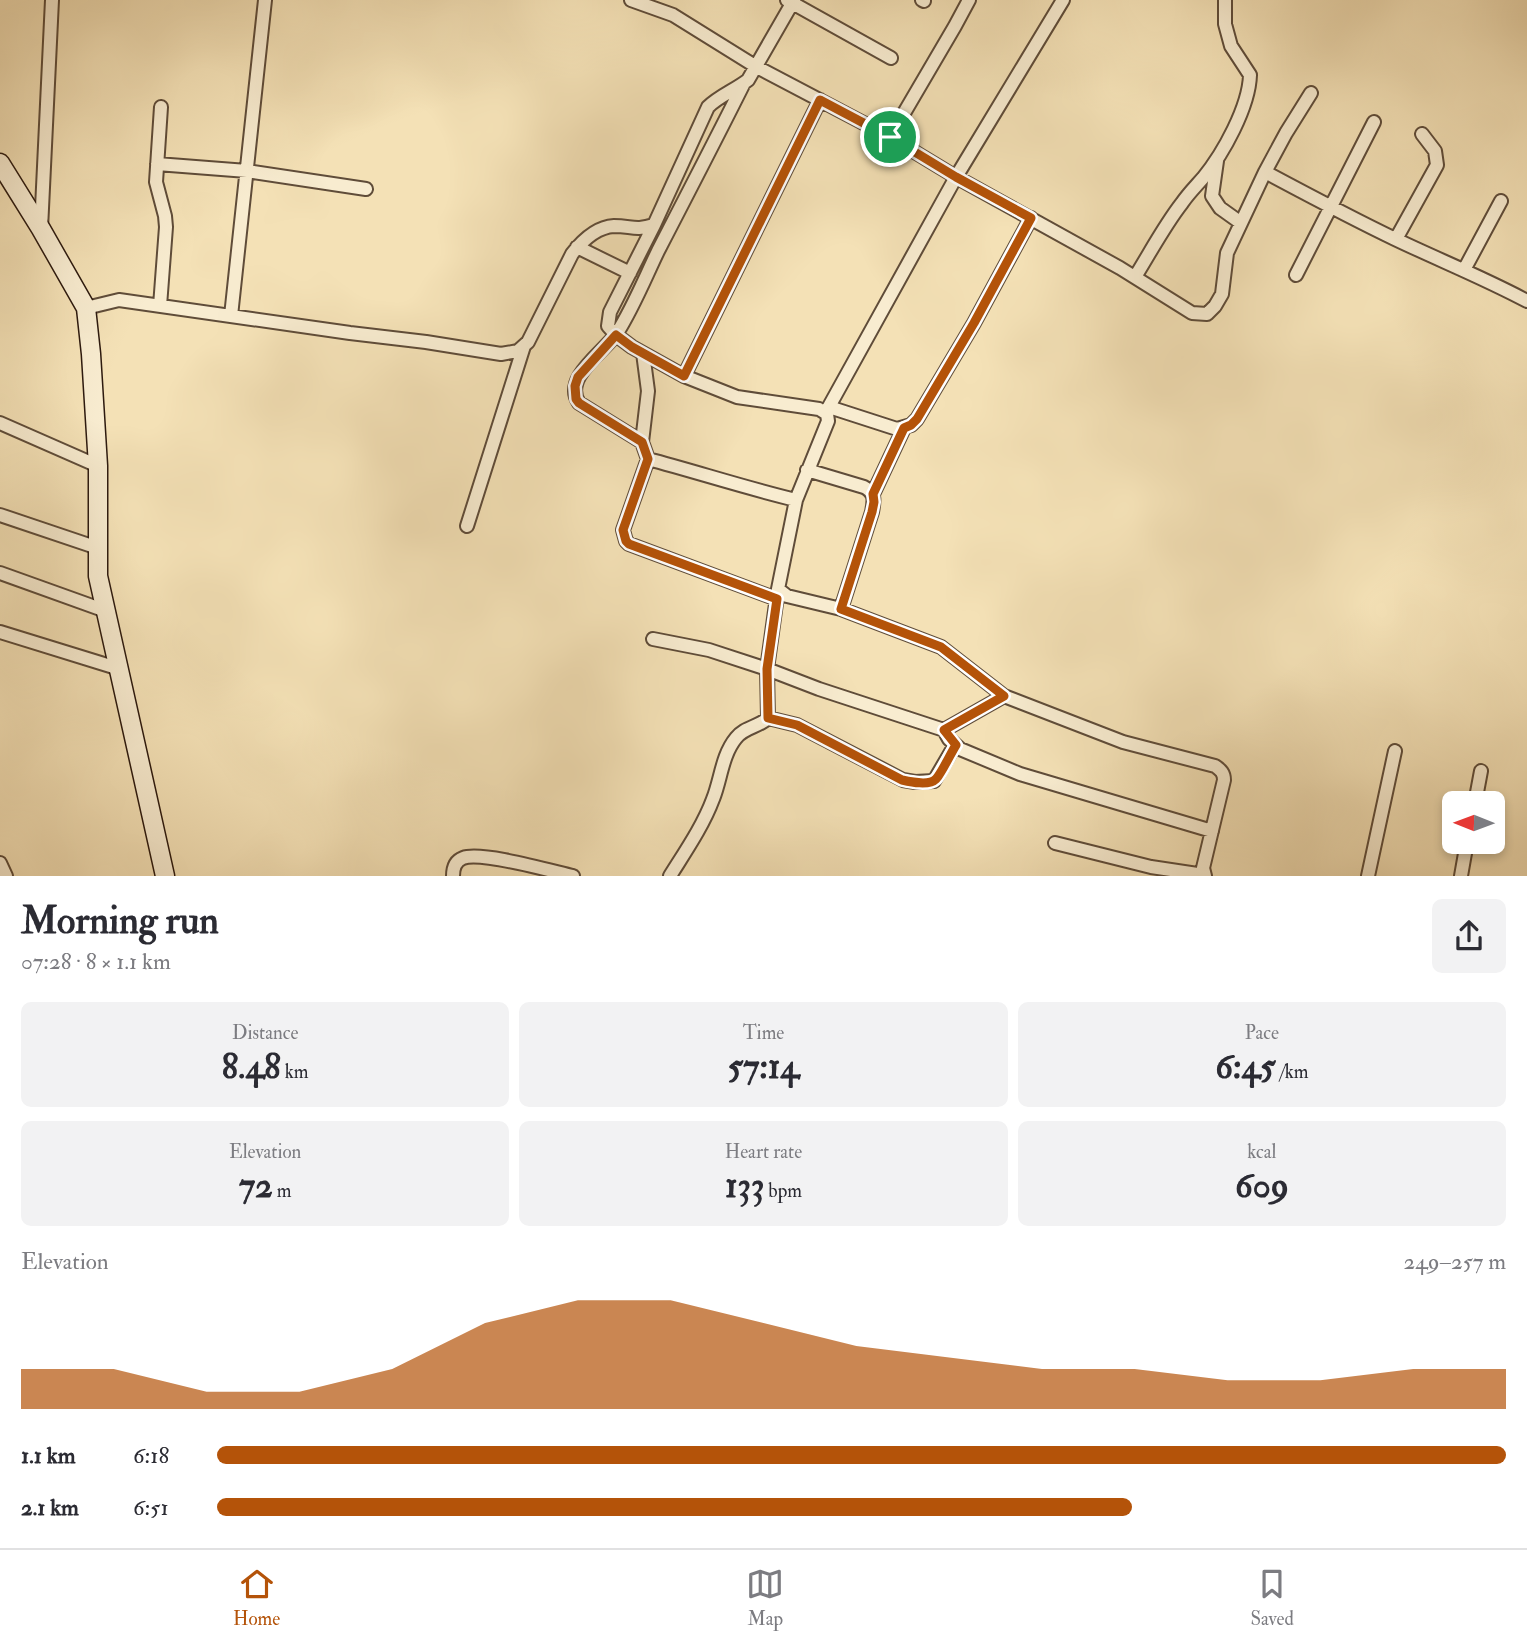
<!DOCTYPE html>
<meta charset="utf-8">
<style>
body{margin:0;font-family:"IM FELL Double Pica",serif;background:#f2f2f3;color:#2b2b33;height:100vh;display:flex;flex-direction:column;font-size:26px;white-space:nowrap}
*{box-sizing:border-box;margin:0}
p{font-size:23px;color:#7c7c81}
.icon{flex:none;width:38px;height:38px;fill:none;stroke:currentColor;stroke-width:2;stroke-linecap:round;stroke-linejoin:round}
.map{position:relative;height:876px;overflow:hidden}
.side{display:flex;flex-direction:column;background:#fff;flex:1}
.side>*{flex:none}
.needle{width:46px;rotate:271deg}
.controls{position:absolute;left:1442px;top:791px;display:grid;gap:14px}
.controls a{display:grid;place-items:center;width:63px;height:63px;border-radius:10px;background:#fff;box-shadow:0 4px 10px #0003;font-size:35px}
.pin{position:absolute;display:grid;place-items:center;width:60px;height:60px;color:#fff;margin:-30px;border:4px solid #fff;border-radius:50%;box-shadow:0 2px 7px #0007}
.round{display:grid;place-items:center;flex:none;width:74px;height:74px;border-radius:10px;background:#f2f2f3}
.overview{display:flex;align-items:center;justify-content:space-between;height:119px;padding:0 21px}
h1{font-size:38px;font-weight:700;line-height:52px}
.metrics{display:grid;grid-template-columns:repeat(3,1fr);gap:10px;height:119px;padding:7px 21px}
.metrics div{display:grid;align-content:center;border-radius:10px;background:#f2f2f3;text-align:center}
.metrics b{font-size:35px;font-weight:700}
.metrics small{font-size:19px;font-weight:400}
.metrics p{font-size:19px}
.chart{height:196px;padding:14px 21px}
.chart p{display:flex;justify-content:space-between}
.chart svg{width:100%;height:126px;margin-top:7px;fill:#b45309;opacity:.7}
ul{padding:0 21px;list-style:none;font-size:23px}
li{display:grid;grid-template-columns:112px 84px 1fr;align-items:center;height:52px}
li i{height:18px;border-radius:9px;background:#b45309}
.dock{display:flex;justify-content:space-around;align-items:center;height:98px;border-top:2px solid #e1e1e2;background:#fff;font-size:19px;color:#7c7c81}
.dock a{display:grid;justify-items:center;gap:4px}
.dock .on{color:#b45309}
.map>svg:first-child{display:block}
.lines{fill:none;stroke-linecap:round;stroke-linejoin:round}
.minor-casing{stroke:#5f4c39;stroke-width:16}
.secondary-casing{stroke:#2d1a0f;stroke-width:21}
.minor{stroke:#f8ecd0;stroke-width:12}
.secondary{stroke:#f8ecd0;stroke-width:18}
.route-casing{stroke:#fff;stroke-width:14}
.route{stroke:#b45309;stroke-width:9}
</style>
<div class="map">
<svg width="1527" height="876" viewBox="0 0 1527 876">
<rect width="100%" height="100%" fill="#f4e1b6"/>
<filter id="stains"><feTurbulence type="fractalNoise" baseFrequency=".00286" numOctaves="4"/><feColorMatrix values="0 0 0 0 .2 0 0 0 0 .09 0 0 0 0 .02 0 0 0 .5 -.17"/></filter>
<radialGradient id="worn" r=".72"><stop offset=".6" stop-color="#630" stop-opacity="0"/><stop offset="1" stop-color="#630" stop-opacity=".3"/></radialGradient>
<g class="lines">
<defs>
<path id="minor" d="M631 0 673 15 755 66 890 137 956 177 1120 268 1192 313 1207 314 1215 306 1222 294 1227 253 1265 172C1308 195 1351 218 1395 239 1439 260 1484 278 1527 301
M787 0 891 58
M922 0 924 1
M744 83C716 139 687 195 658 251 645 278 633 308 617 333 604 352 562 378 579 403L642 442 648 459C697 472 746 488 796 500
M890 137 955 26 969 0
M1217 161 1212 196 1220 208 1241 223
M157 164 247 171 366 189
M1265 172 1286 133 1311 93
M654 225 610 312 608 326 616 335 632 347 684 376 737 397 819 409 827 414 828 421 796 500 778 589 787 596 841 609 941 647 1004 696 1123 742 1215 766C1221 770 1224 773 1224 780L1203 868 1205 876
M41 229 52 0
M1396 239 1437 165 1435 151 1422 134
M577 247 630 273
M1464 270 1501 201
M1296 275 1374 122
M1135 277C1150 253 1164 226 1182 203 1188 194 1196 186 1203 178 1223 154 1249 107 1250 75L1231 46 1225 24V0
M160 306 166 227 165 216 156 182 161 107
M86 308 119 300 350 333 426 342 501 354 518 351 528 342 572 254C582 241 596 227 614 226 632 226 635 231 654 225L708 107C719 96 735 90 748 80L794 0
M231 316 265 0
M684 376 820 100
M829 407 897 429 911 425 917 419 974 323 1031 218
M826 412 956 177 1063 0
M0 423 98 466
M642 442 648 391 643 353
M648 459 623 530 626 541 629 544 777 599
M807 470 864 487C876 493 874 501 872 512L841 609
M873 494 904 428
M0 515 98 548
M467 526 524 346
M0 573 106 611
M0 632 120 669
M653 639 709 650 767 669 819 689 944 730 949 739 960 749 1020 774 1212 831
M768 718 797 725 903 780 915 782 934 781 955 745
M944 730 1004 696
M1475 803 1481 771
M1055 843 1151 867 1204 875
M0 863 6 876
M453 876C453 868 455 861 463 858 481 851 551 871 573 876
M670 876C685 852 703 826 713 799 721 779 722 755 736 738 744 727 759 727 768 718L767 669 778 589
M1368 876 1395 751
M1461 876 1467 842"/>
<path id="secondary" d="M0 163 41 229 86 308 91 354 98 466V576L165 876"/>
</defs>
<use href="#minor" class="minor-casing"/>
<use href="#secondary" class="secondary-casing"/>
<use href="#minor" class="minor"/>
<use href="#secondary" class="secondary"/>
</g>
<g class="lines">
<defs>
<path id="route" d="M820 100 890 137 956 177 1031 218 974 323 917 419 911 425 904 428 873 494 874 502 872 512 841 609 941 647 1004 696 944 730 956 745C951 753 941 774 936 779 929 786 911 782 902 780L797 725 768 718 767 669 777 599 629 544 626 541 623 530 648 459 642 442 579 403 576 399 575 386 578 377 616 335 632 347 684 376Z"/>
</defs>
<use href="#route" class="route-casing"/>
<use href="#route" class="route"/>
</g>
<rect width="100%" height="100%" filter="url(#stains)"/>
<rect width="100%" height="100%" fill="url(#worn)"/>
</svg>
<div class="controls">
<a><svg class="needle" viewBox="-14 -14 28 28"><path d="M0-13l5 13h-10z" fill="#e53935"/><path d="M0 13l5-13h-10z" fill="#7c7c81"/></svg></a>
</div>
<div class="pin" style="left:890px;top:137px;background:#1e9e55"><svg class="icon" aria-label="arrive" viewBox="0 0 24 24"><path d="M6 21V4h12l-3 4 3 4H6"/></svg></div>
</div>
<section class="side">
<div class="overview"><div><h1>Morning run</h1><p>07:28 · 8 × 1.1 km</p></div><a class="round"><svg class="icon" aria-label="share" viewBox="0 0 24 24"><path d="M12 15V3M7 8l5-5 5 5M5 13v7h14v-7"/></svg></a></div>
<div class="metrics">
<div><p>Distance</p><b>8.48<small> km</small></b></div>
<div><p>Time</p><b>57:14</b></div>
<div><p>Pace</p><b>6:45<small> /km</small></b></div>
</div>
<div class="metrics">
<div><p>Elevation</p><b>72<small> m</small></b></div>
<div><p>Heart rate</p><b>133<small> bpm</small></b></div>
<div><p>kcal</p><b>609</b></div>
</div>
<div class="chart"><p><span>Elevation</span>249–257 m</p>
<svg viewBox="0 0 160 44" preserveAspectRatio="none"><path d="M0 44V30L10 30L20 38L30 38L40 30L50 14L60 6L70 6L80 14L90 22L100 26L110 30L120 30L130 34L140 34L150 30L160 30V44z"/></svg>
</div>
<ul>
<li><b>1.1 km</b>6:18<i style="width:100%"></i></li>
<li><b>2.1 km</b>6:51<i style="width:71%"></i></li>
</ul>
</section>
<nav class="dock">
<a class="on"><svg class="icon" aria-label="home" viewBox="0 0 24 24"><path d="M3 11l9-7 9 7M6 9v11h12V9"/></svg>Home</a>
<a><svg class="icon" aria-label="map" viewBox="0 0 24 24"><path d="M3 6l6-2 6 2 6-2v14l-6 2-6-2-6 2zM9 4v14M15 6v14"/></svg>Map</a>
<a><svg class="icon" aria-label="saved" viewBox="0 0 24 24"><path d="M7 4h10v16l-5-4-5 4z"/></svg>Saved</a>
</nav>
